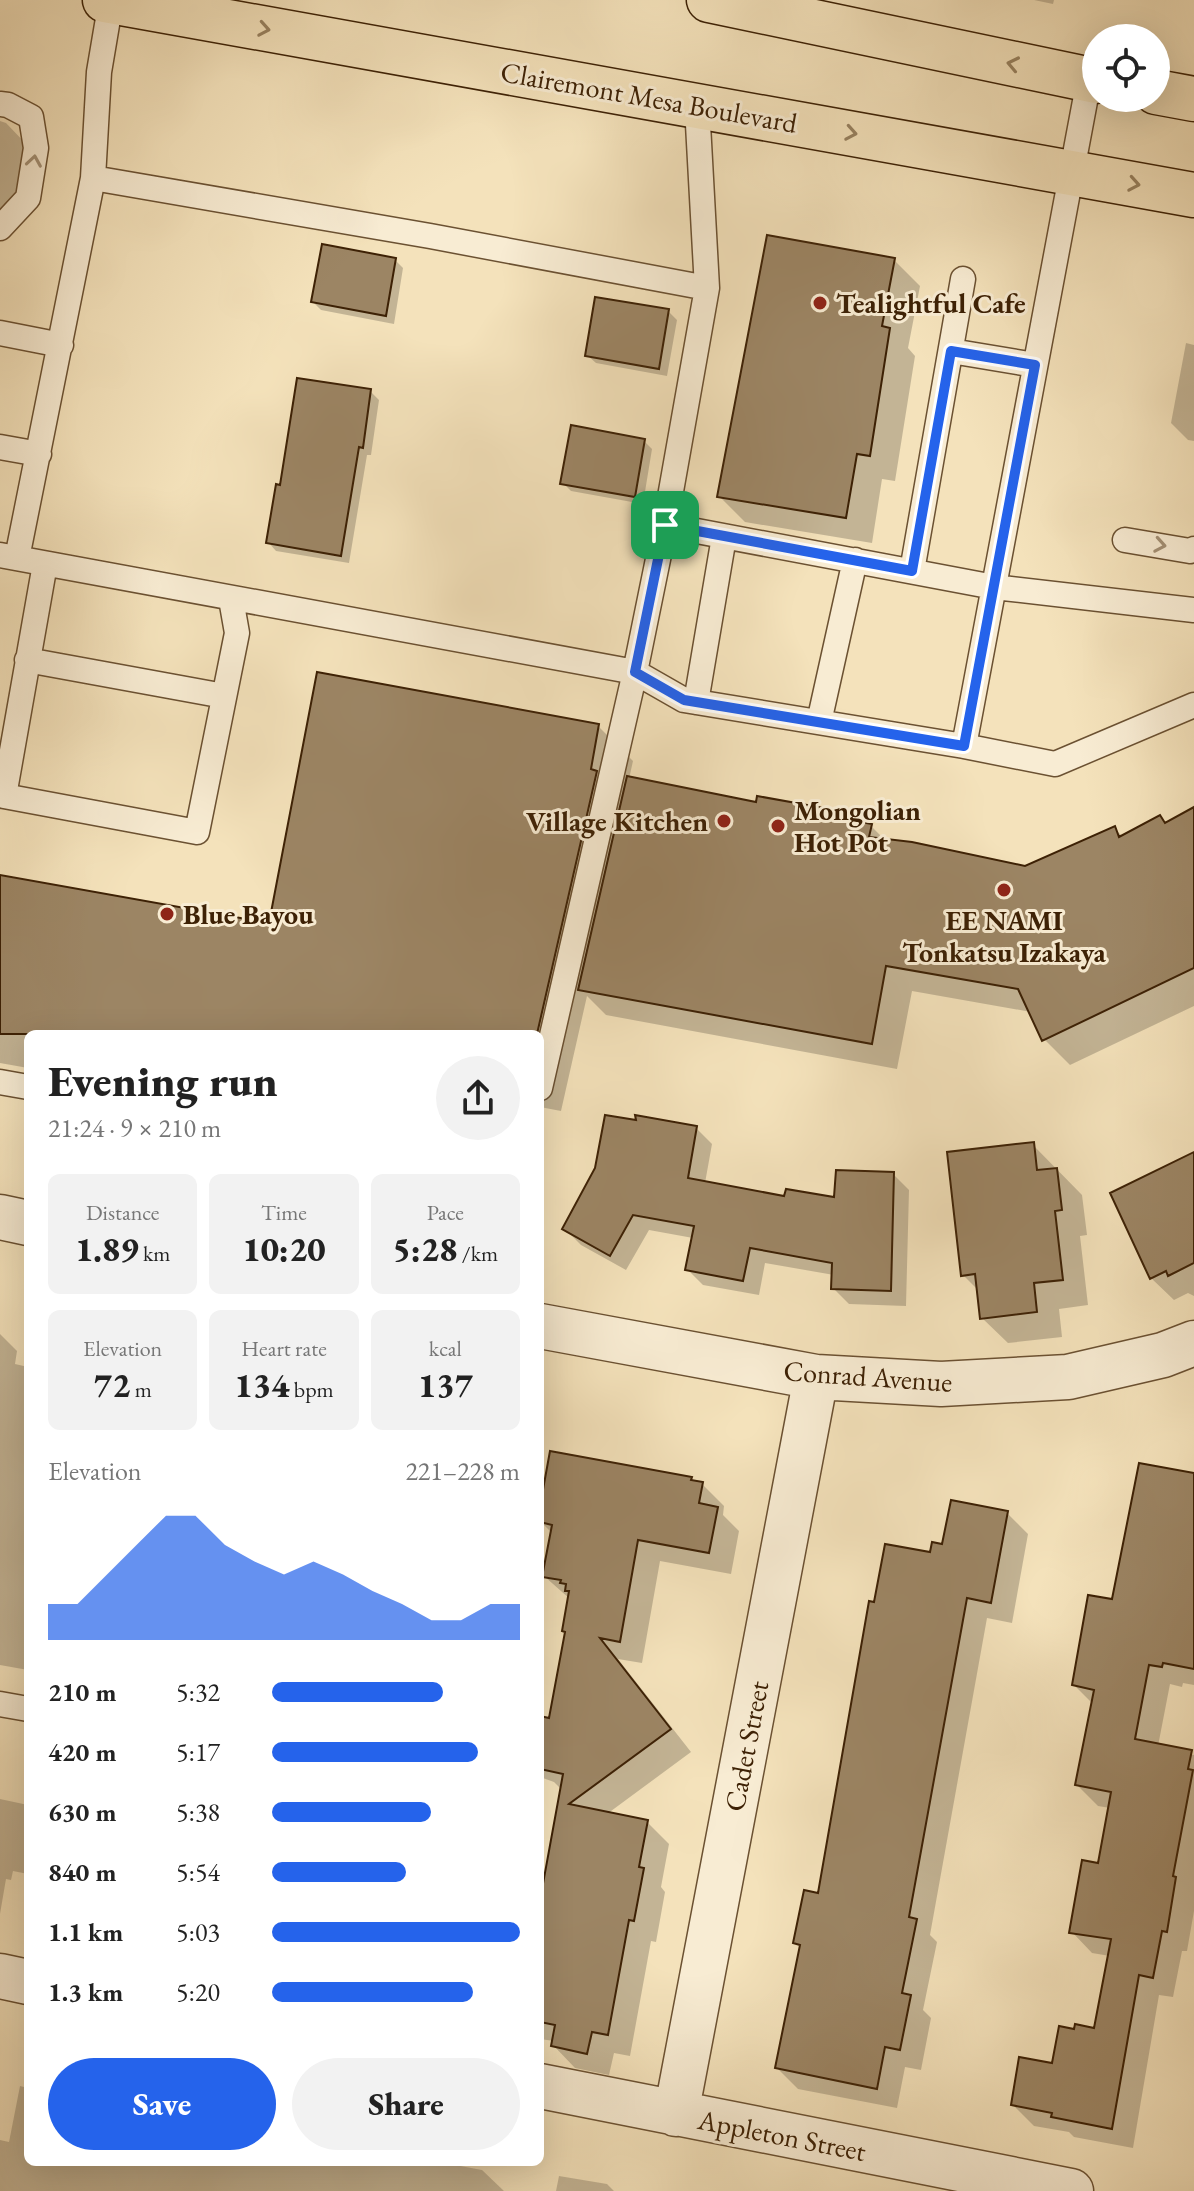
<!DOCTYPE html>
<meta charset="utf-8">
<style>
body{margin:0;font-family:"EB Garamond",serif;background:#f2f2f2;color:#222;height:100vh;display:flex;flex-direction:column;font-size:30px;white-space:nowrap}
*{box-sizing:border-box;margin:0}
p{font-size:26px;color:#767676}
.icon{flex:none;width:44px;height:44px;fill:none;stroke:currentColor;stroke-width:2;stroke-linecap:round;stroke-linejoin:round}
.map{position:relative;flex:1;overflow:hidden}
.side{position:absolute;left:24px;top:1030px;width:520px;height:1136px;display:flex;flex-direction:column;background:#fff;border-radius:12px;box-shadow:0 8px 32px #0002}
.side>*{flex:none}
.buttons{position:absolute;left:1082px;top:24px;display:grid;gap:16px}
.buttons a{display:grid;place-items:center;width:88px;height:88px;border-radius:50%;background:#fff;box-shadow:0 8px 32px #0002;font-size:40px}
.pin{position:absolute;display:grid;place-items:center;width:68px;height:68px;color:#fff;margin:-34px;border-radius:16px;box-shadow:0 4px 12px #0006}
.round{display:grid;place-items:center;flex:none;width:84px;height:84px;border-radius:42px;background:#f2f2f2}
.headline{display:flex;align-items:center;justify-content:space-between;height:136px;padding:0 24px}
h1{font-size:44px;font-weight:800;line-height:60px}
.stats{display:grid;grid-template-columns:repeat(3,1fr);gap:12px;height:136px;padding:8px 24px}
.stats div{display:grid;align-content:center;border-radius:12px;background:#f2f2f2;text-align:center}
.stats b{font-size:34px;font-weight:800}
.stats small{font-size:22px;font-weight:400}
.stats p{font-size:22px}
.chart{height:224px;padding:16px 24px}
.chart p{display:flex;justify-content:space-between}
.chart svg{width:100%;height:144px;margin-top:8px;fill:#2563eb;opacity:.7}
.primary-button{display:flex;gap:16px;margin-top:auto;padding:16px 24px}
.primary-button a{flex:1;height:92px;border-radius:48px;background:#2563eb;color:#fff;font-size:32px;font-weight:800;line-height:92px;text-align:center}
.primary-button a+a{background:#f2f2f2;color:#222}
ul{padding:0 24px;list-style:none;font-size:26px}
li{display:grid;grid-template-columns:128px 96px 1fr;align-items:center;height:60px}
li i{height:20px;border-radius:10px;background:#2563eb}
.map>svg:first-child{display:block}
.shadow{fill:#0003}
.building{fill:#9c8564;stroke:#3d2105;stroke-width:2}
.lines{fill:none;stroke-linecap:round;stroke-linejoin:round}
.service-casing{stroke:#6b5132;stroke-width:27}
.minor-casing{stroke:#6b5132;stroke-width:47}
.primary-casing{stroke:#3d2105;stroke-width:47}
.service{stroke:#f8ecd3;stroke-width:24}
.minor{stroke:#f8ecd3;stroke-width:44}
.primary{stroke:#f4e2bb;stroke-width:44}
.oneway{stroke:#988260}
.oneway2{stroke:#a49176}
.route-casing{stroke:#fff;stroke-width:16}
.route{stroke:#2563eb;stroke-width:10}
.poi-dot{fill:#8f2418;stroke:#f8ecd3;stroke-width:3}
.labels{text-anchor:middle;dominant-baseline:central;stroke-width:6;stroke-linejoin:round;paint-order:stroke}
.street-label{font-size:28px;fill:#3d2105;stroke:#f8ecd3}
.poi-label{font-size:28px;font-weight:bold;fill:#3d2105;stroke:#f8ecd3;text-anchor:start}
</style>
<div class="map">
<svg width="1194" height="2191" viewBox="0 0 1194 2191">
<rect width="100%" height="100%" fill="#f4e2bb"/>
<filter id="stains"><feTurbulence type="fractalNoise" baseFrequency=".0025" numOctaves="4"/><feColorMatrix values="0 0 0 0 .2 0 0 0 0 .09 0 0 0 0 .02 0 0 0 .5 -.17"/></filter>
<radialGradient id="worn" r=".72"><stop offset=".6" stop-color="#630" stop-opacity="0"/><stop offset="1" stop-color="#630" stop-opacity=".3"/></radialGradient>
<path class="shadow" d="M1034 0H1054L1053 4Z
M0 121 6 123 30 148 16 223 0 220Z
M395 260 403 268 394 324 321 310 313 302Z
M894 260 920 286 908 348 915 356 895 481 882 479 872 543 745 522 719 496Z
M668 311 677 320 667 376 596 363 587 355Z
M1186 343 1194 345V441L1188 440 1171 423Z
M370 391 379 400 371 455H367L349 563 276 551 268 542 282 487Z
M644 441 652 449 643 504 571 491 563 483Z
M598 726 633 761 629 779 758 805 829 811 839 820 871 826 886 841 1025 869 1115 829 1123 837 1159 817 1167 824 1194 810V1006L1070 1065 1044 1039 1031 1012 912 991 897 1069 606 1015 587 996 561 1111 540 1107V1034H28V1068L0 1063V877L271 925Z
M696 1128 712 1144 705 1183 786 1198 835 1200 893 1174 909 1190 906 1306 849 1304 833 1288 834 1275 765 1263 759 1295 703 1285 687 1269 693 1238 649 1230 626 1270 581 1245 565 1229Z
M1033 1145 1082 1195 1087 1235 1080 1236 1088 1305 1059 1309 1062 1337 1008 1343 982 1318 979 1291 963 1275Z
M1194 1154V1296L1188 1293 1174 1300 1151 1278Z
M0 1334 17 1351 15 1364 28 1367V1670L0 1665Z
M1194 1475V1685L1183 1683 1182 1687 1170 1684 1158 1746 1194 1755V1911L1187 1951H1182L1173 1997 1159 1995 1133 2148 1074 2137 1069 2132 1034 2126 1013 2105 1054 2066 1076 2031 1096 2030 1110 1956 1092 1953 1072 1932 1100 1865 1110 1808 1098 1806 1077 1785 1093 1704 1074 1685 1113 1602Z
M691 1479 702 1484 724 1506 723 1515 739 1531 731 1574 660 1561 642 1663 618 1659 691 1752 607 1814 647 1822 669 1844 661 1887 665 1892 656 1942 651 1941 630 2056 614 2053 609 2075 575 2068 553 2045 554 2041 540 2039V1911L562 1790 554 1782 540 1777V1718L551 1720 567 1634 564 1631 570 1599 544 1576 553 1534 540 1521V1518Z
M1007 1513 1028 1534 1012 1623 987 1618 930 1935 937 1942 923 2010 931 2018 921 2070 905 2067 897 2108 798 2089 777 2068 802 1949 796 1943 820 1895 875 1604 931 1555Z
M0 1799 28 1805V1874L13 1871 11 1880 6 1879 0 1914Z
M20 2086 28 2088V2162H439L482 2170 504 2191H0V2140L9 2142Z
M559 2176 607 2184 614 2191H556Z"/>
<path class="building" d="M767 235 895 258 882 326 890 328 870 456 857 454 846 518 717 497Z
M322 244 396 258 386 316 311 302Z
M595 297 669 309 659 369 585 356Z
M297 378 371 389 363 448 359 447 341 556 266 543 276 484 280 485Z
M571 425 645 439 635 497 560 484Z
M317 672 599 724 591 769 597 771 537 1034H0V875L269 923Z
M627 776 756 802 757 796 830 809 831 817 872 824 869 837 912 842 1025 866 1115 826 1119 837 1160 815 1165 823 1194 807V968L1042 1041 1018 989 886 966 872 1044 578 990Z
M605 1115 636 1120 635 1115 697 1126 688 1178 784 1196 786 1189 834 1197 836 1170 894 1172 891 1291 831 1289 832 1263 750 1248 743 1281 685 1270 694 1226 633 1215 610 1256 562 1229 595 1168Z
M1034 1142 1037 1170 1057 1168 1062 1210 1055 1211 1063 1280 1034 1283 1037 1312 980 1319 975 1274 961 1276 947 1152Z
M1194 1152V1263L1168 1276 1166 1271 1150 1279 1110 1193Z
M550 1451 692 1477 691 1480 703 1482 699 1503 718 1507 709 1553 638 1540 620 1642 600 1638 671 1729 569 1804 648 1820 639 1867 644 1868 634 1921 629 1920 608 2035 592 2032 587 2054 551 2046 555 2025 540 2022V1900L563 1774 540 1769V1716L549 1718 565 1632 562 1631 569 1591H565L566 1584 560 1583 561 1580 542 1577 552 1525 540 1522V1506Z
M1139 1463 1194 1473V1669L1163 1663 1162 1667 1149 1665 1135 1739 1192 1750 1188 1769 1193 1770 1173 1876 1176 1877 1167 1932 1162 1931 1153 1978 1139 1975 1112 2129 1051 2117 1052 2113 1011 2105 1019 2057 1052 2063 1059 2026 1074 2029 1075 2024 1094 2028 1111 1939 1069 1933 1082 1860 1098 1863 1111 1792 1075 1785 1094 1690 1072 1685 1088 1595 1112 1599Z
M951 1500 1008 1511 991 1603 967 1598 909 1917 917 1919 902 1993 911 1995 900 2050 885 2047 877 2089 775 2068 800 1945 793 1943 804 1890 818 1893 869 1601 874 1602 885 1544 930 1552 932 1542 942 1544Z"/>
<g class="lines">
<defs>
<path id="service" d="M0 104 8 105 31 117 36 148 28 198 0 228
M93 178 430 236 707 288
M0 333 61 345
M951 351 1035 365
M0 447 39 454
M665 525 994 587 1194 610
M1125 540 1190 551 1194 549
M0 555 635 672 665 525 707 288 697 106
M17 558 93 178 99 72 111 1
M45 564 4 796 197 832 237 633 231 599
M912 571 963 279
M27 660 224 696
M696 702 724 537
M819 722 855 560
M964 746 1055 764 1194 705
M0 1082 28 1087
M540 1088 635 672 684 700 964 746 1089 80
M0 1704 28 1709"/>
<path id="minor" d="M0 1217 28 1223
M540 1326 816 1377 941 1384 1068 1377 1163 1355 1194 1343
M0 1976 28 1982
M540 2086 1071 2191
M676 2114 816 1377"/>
<path id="primary" d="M105 0 1194 195
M709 0 1096 81
M1156 92 1194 99"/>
</defs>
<use href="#service" class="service-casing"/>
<use href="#minor" class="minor-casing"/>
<use href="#primary" class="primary-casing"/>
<use href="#service" class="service"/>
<use href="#minor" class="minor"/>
<use href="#primary" class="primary"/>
</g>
<defs><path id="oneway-chevron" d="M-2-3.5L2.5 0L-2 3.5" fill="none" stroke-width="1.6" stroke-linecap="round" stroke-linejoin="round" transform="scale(2)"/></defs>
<g class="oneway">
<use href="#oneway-chevron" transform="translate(264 29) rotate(10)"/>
<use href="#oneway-chevron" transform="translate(1013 64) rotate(-168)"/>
<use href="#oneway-chevron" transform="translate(851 133) rotate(10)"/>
<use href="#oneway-chevron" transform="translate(1134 184) rotate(10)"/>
</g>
<g class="oneway2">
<use href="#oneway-chevron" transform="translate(34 161) rotate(-81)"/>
<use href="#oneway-chevron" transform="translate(1160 545) rotate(10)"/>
</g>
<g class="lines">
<defs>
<path id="route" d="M951 351 1035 365 964 746 684 700 635 672 665 525 912 571Z"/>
</defs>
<use href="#route" class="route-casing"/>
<use href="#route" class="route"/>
</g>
<g class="poi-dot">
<circle cx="820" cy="303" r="8"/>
<circle cx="724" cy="821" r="8"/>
<circle cx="778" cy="826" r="8"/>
<circle cx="1004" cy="890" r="8"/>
<circle cx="167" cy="914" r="8"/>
</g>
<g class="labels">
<g class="street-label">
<text transform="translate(649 97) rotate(10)">Clairemont Mesa Boulevard</text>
<text transform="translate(868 1376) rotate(4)">Conrad Avenue</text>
<text transform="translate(746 1746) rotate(-79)">Cadet Street</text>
<text transform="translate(782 2135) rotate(11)">Appleton Street</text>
</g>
<g class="poi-label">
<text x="836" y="303">Tealightful Cafe</text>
<text x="794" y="810">Mongolian<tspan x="794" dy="32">Hot Pot</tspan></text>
<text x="708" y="821" text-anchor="end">Village Kitchen</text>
<text x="183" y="914">Blue Bayou</text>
<text x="1004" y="920" text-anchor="middle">EE NAMI<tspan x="1004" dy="32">Tonkatsu Izakaya</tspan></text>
</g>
</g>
<rect width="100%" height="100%" filter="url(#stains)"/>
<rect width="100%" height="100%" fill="url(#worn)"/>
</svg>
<div class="buttons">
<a><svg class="icon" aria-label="locate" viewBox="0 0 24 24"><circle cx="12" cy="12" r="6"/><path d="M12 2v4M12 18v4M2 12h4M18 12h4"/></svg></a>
</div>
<div class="pin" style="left:665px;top:525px;background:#1e9e55"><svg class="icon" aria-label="arrive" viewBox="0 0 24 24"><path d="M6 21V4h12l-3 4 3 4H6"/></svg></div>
<section class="side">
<div class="headline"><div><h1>Evening run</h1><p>21:24 · 9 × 210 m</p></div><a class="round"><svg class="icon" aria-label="share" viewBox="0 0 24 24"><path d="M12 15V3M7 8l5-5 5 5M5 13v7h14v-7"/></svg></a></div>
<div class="stats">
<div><p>Distance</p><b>1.89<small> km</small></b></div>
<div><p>Time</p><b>10:20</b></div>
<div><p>Pace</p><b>5:28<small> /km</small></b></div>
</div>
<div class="stats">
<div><p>Elevation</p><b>72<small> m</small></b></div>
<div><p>Heart rate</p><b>134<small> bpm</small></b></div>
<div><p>kcal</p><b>137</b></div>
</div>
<div class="chart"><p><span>Elevation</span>221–228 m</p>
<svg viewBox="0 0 160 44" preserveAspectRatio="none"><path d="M0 44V33L10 33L20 24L30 15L40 6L50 6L60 15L70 20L80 24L90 20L100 24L110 29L120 33L130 38L140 38L150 33L160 33V44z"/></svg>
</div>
<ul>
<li><b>210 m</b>5:32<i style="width:69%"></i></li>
<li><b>420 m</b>5:17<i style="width:83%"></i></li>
<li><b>630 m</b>5:38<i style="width:64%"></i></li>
<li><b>840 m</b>5:54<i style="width:54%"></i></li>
<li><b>1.1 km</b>5:03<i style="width:100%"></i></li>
<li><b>1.3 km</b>5:20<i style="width:81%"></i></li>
</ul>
<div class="primary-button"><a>Save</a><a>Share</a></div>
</section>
</div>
